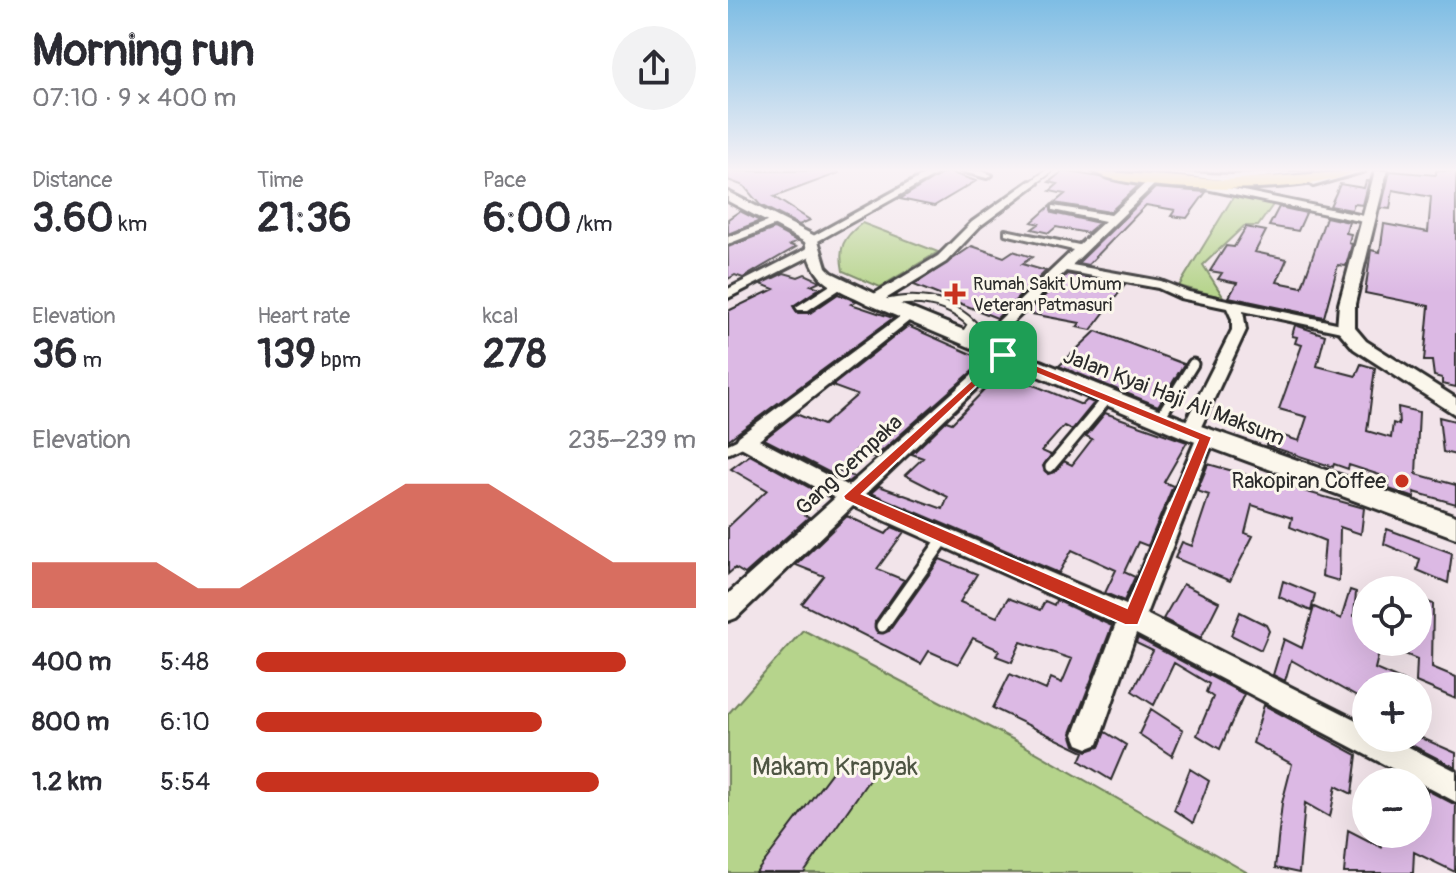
<!DOCTYPE html>
<meta charset="utf-8">
<style>
body{margin:0;font-family:Pangolin,sans-serif;background:#f2f2f3;color:#2b2b33;height:100vh;display:flex;flex-direction:column;font-size:30px;white-space:nowrap}
*{box-sizing:border-box;margin:0}
p{font-size:26px;color:#7c7c81}
.icon{flex:none;width:44px;height:44px;fill:none;stroke:currentColor;stroke-width:2;stroke-linecap:round;stroke-linejoin:round}
.map{position:relative;flex:1;overflow:hidden}
.details{display:flex;flex-direction:column;background:#fff;width:728px}
.details>*{flex:none}
.fabs{position:absolute;left:624px;top:576px;display:grid;gap:16px}
.fabs a{display:grid;place-items:center;width:80px;height:80px;border-radius:50%;background:#fff;box-shadow:0 8px 32px #0002;font-size:40px}
.pin{position:absolute;display:grid;place-items:center;width:68px;height:68px;color:#fff;margin:-34px;border-radius:16px;box-shadow:0 4px 12px #0006}
.round{display:grid;place-items:center;flex:none;width:84px;height:84px;border-radius:42px;background:#f2f2f3}
.overview{display:flex;align-items:center;justify-content:space-between;height:136px;padding:0 32px}
h1{font-size:44px;font-weight:800;line-height:60px}
.figures{display:grid;grid-template-columns:repeat(3,1fr);gap:12px;height:136px;padding:8px 32px}
.figures div{display:grid;align-content:center}
.figures b{font-size:40px;font-weight:800}
.figures small{font-size:22px;font-weight:400}
.figures p{font-size:22px}
.chart{height:224px;padding:16px 32px}
.chart p{display:flex;justify-content:space-between}
.chart svg{width:100%;height:144px;margin-top:8px;fill:#c8321e;opacity:.7}
ul{padding:0 32px;list-style:none;font-size:26px}
li{display:grid;grid-template-columns:128px 96px 1fr;align-items:center;height:60px}
li i{height:20px;border-radius:10px;background:#c8321e}
main{display:flex;flex:1;min-height:0}
.map>svg:first-child{display:block}
.green{fill:#b6d48c;stroke:#70805c;stroke-width:2}
.building{fill:#dcb9e4;stroke:#2b2b2b;stroke-width:2}
.lines{fill:none;stroke-linecap:round;stroke-linejoin:round}
.service-far3-casing{stroke:#2b2b2b;stroke-width:9}
.service-far2-casing{stroke:#2b2b2b;stroke-width:11}
.service-far1-casing{stroke:#2b2b2b;stroke-width:15}
.service-casing{stroke:#2b2b2b;stroke-width:17}
.minor-casing{stroke:#2b2b2b;stroke-width:6}
.tertiary-casing{stroke:#2b2b2b;stroke-width:6}
.trunk-casing{stroke:#2b2b2b;stroke-width:6}
.service-far3{stroke:#fbf7ec;stroke-width:5}
.service-far2{stroke:#fbf7ec;stroke-width:7}
.service-far1{stroke:#fbf7ec;stroke-width:9}
.service{stroke:#fbf7ec;stroke-width:11}
.minor{fill:#fbf7ec;fill-rule:evenodd}
.tertiary{fill:#fbf7ec;fill-rule:evenodd}
.trunk{fill:#f9e181;fill-rule:evenodd}
.route{fill:#c8321e;stroke:#fff;stroke-width:2;fill-rule:evenodd}
.poi-dot{fill:#c8321e;stroke:#fbf7ec;stroke-width:3}
.labels{text-anchor:middle;dominant-baseline:central;stroke-width:6;stroke-linejoin:round;paint-order:stroke}
.far-poi-label{font-size:18px;fill:#2b2b2b;stroke:#fbf7ec;text-anchor:start}
.street-label{font-size:22px;fill:#2b2b2b;stroke:#fbf7ec}
.poi-label{font-size:22px;fill:#2b2b2b;stroke:#fbf7ec;text-anchor:end}
.near-park-label{font-size:26px;fill:#4e5543;stroke:#fbf7ec}
</style>
<main>
<section class="details">
<div class="overview"><div><h1>Morning run</h1><p>07:10 · 9 × 400 m</p></div><a class="round"><svg class="icon" aria-label="share" viewBox="0 0 24 24"><path d="M12 15V3M7 8l5-5 5 5M5 13v7h14v-7"/></svg></a></div>
<div class="figures">
<div><p>Distance</p><b>3.60<small> km</small></b></div>
<div><p>Time</p><b>21:36</b></div>
<div><p>Pace</p><b>6:00<small> /km</small></b></div>
</div>
<div class="figures">
<div><p>Elevation</p><b>36<small> m</small></b></div>
<div><p>Heart rate</p><b>139<small> bpm</small></b></div>
<div><p>kcal</p><b>278</b></div>
</div>
<div class="chart"><p><span>Elevation</span>235–239 m</p>
<svg viewBox="0 0 160 44" preserveAspectRatio="none"><path d="M0 44V30L10 30L20 30L30 30L40 38L50 38L60 30L70 22L80 14L90 6L100 6L110 6L120 14L130 22L140 30L150 30L160 30V44z"/></svg>
</div>
<ul>
<li><b>400 m</b>5:48<i style="width:84%"></i></li>
<li><b>800 m</b>6:10<i style="width:65%"></i></li>
<li><b>1.2 km</b>5:54<i style="width:78%"></i></li>
</ul>
</section>
<div class="map">
<svg width="728" height="873" viewBox="0 0 728 873">
<rect width="100%" height="100%" fill="#f2e4ea"/>
<filter id="ink" filterUnits="userSpaceOnUse"><feTurbulence type="fractalNoise" baseFrequency=".0125" numOctaves="2"/><feDisplacementMap in="SourceGraphic" scale="16" xChannelSelector="R" yChannelSelector="G"/><feConvolveMatrix kernelMatrix="1 2 1 2 8 2 1 2 1" color-interpolation-filters="sRGB"/></filter>
<g filter="url(#ink)">
<path class="green" d="M507 194 547 202 530 226H516L475 265 496 298 451 286Z
M134 223 210 252 152 287 115 271C110 247 115 238 134 223Z
M75 630 288 741 520 873H0V714Z"/>
<path class="building" d="M0 171H110L111 173 46 197 82 220 71 225 32 205 16 186 0 180Z
M218 171 248 181 206 206 172 199Z
M335 171 372 177 410 186 382 212 326 203 337 194 322 191 330 184 321 182Z
M662 171 708 175V171H728V387L714 384V378L706 376 704 361H696L701 306 637 293 643 250 652 252 656 224 700 232 703 197 665 190 662 209 653 208Z
M638 181H641L635 205 626 204 624 210 602 206 612 184 636 188Z
M427 188 478 192 459 218 443 216 447 210 418 205 360 265 350 263Z
M322 206 324 213 371 223 359 233 328 227 321 233 304 229 311 224 304 222Z
M551 207 578 213 570 231 541 226Z
M12 211 32 221 0 234V219Z
M598 217 621 222 618 233 623 234 621 243 624 244 618 266 610 265 596 317 501 297 509 283 490 279 494 273 482 271 498 246 506 247 518 227 538 231 527 252 559 259 549 282 574 287Z
M46 229 69 241 62 245 68 247 15 278 7 275 0 279V247Z
M244 246 276 257 285 251 304 257 294 264 318 271 269 318 186 285Z
M56 273 70 277 77 274 92 281 83 285 92 288 65 306 70 313H82L110 294 128 301 123 304 165 318 0 440V311L46 289 33 284Z
M339 274 397 285 363 330 349 327 352 323 299 313Z
M567 325 597 335 589 366 628 376 633 364 647 368 639 431 663 438 665 423 671 425 670 407 691 412 688 474 728 485V504L686 492 687 498 661 489V478L621 465 620 469 606 464 605 467 538 445 543 432 571 441 579 417 551 409 574 345 567 343 569 337 564 336Z
M180 326 257 360 146 458 129 449 108 470 126 477 120 482 36 439 68 414 95 425 129 395 104 386Z
M368 331 456 364 430 406 331 366Z
M274 372 354 405 359 400 366 403 344 430 336 426 314 451 323 455 315 466 320 474 327 472 336 461 344 465 364 439 358 436 377 413 459 442 436 482 445 486 420 546 410 542 396 572 407 577 396 601 377 593 388 570 344 550 331 573 143 493 151 486 215 509 220 497 177 475 195 458 184 454 218 421 224 423Z
M711 417 727 421 728 455 715 452Z
M22 455 95 495 74 513 81 517 17 574 7 568 0 574V527L39 490 3 469Z
M480 464 636 508 633 534 612 527 611 581 594 576 597 541 562 527 564 518 524 505 517 533 525 536 502 581 447 558 454 542 464 546 481 495 469 491Z
M119 516 158 534 164 527 176 532 149 569 176 580 147 622 150 633 161 631 212 559 249 574 232 602 269 617 280 598 312 610 317 601 326 605 328 600 384 626 343 733 347 745 359 751 371 747 377 732 398 745 383 780 352 761 356 752 265 708 282 674 318 690 323 678 334 683 344 659 293 642 284 662 268 656 271 650 245 638 230 664 201 651 193 664 74 604 96 576 68 565Z
M659 529 724 553 720 583 689 570 692 559 656 544Z
M555 581 587 594 583 611 551 597Z
M455 584 491 602 473 638 435 619Z
M622 590 628 592 626 616 638 618V642H690V598L705 604 704 667 728 677V699L688 682 689 659 653 644 647 669 687 686H638V702L563 660 557 681 545 675 556 639 574 648 586 607 613 619Z
M512 612 538 625 541 631 533 650 503 635Z
M410 638 516 694 492 749 469 735 485 697 478 692 481 684 446 663 426 705 404 691 425 651 408 643Z
M536 705 629 755 624 794 608 786 602 817 577 803 571 873 547 868 554 803 564 764 525 743Z
M423 709 455 730 444 756 411 734Z
M670 738H694L728 753V768Z
M116 756 143 777 76 873H28Z
M462 769 481 781 465 823 446 810Z
M699 790 728 805 727 872 686 852 685 873H616L620 830 653 847V834H690V816L699 820Z"/>
<g class="lines">
<defs>
<path id="service-far3" d="M305 183 321 171"/>
<path id="service-far2" d="M155 304C188 296 219 300 244 324L235 338"/>
<path id="service-far1" d="M431 419 465 364
M0 449 17 441
M322 467 380 398"/>
<path id="service" d="M154 626 217 537"/>
<path id="minor" d="M203 171H215L88 242 78 240Z
M233 171H253L264 175 259 178Z
M421 180 429 182 344 265 433 281 461 292 618 325 625 329 618 333 515 311 518 330 471 431 462 437 453 431 504 330V319L499 308 452 298 430 288 338 271 257 349H247L244 346 345 250 277 234V230L351 245 377 221 325 210V206L383 215Z
M302 181 310 183 252 226 218 262 151 303H141V297L210 256 244 222Z
M481 184 641 217 646 220 641 223 478 189 476 187Z
M49 218 54 221 53 223 0 244V237Z
M86 245 90 246V252L0 298V289Z
M112 279 118 283 117 286 80 310H70L68 307Z
M181 310 188 314 186 317 31 440 120 486 270 352H280V358L138 494 398 605 469 437 478 430 484 432 487 437 418 614 638 725V738H663L728 771V802L408 634 370 744 360 748 350 744 346 734 388 624 125 506 8 618 0 621V594L107 498 11 446 8 441 11 436Z"/>
<path id="tertiary" d="M412 171 503 175 585 171 503 181Z
M616 171H637L585 186 579 182Z
M647 171H659L627 304V328L638 341 728 398V415L626 349 609 329 611 304Z
M0 192 89 237 98 267 104 273 152 296 470 425 728 516V538L454 437 140 304C102 284 88 287 77 242L0 201Z"/>
<path id="trunk" d="M365 171 496 180 626 171C597 195 393 194 365 171Z"/>
</defs>
<use href="#service-far3" class="service-far3-casing"/>
<use href="#service-far2" class="service-far2-casing"/>
<use href="#service-far1" class="service-far1-casing"/>
<use href="#service" class="service-casing"/>
<use href="#minor" class="minor-casing"/>
<use href="#tertiary" class="tertiary-casing"/>
<use href="#trunk" class="trunk-casing"/>
<use href="#service-far3" class="service-far3"/>
<use href="#service-far2" class="service-far2"/>
<use href="#service-far1" class="service-far1"/>
<use href="#service" class="service"/>
<use href="#minor" class="minor"/>
<use href="#tertiary" class="tertiary"/>
<use href="#trunk" class="trunk"/>
</g>
</g>
<linearGradient id="sky" x2="0" y2="1"><stop stop-color="#7ebde4"/><stop offset="0.58" stop-color="#f9f3f6"/><stop offset="1" stop-color="#f9f3f6" stop-opacity="0"/></linearGradient>
<rect width="728" height="293" fill="url(#sky)"/>
<path class="route" d="M275 352 484 437 410 625H397L117 500 115 496ZM276 360 470 440 399 608 134 494Z"/>
<g class="poi-dot">
<path d="M223 282h8v8h8v8h-8v8h-8v-8h-8v-8h8z"/>
<circle cx="674" cy="481" r="8"/>
</g>
<g class="labels">
<g class="far-poi-label">
<text x="245" y="284">Rumah Sakit Umum<tspan x="245" dy="21">Veteran Patmasuri</tspan></text>
</g>
<g class="street-label">
<text transform="translate(446 397) rotate(21)">Jalan Kyai Haji Ali Maksum</text>
<text transform="translate(121 465) rotate(-43)">Gang Cempaka</text>
</g>
<g class="poi-label">
<text x="658" y="481">Rakopiran Coffee</text>
</g>
<g class="near-park-label">
<text x="107" y="767">Makam Krapyak</text>
</g>
</g>
</svg>
<div class="fabs">
<a><svg class="icon" aria-label="locate" viewBox="0 0 24 24"><circle cx="12" cy="12" r="6"/><path d="M12 2v4M12 18v4M2 12h4M18 12h4"/></svg></a>
<a>+</a>
<a>−</a>
</div>
<div class="pin" style="left:275px;top:355px;background:#1e9e55"><svg class="icon" aria-label="arrive" viewBox="0 0 24 24"><path d="M6 21V4h12l-3 4 3 4H6"/></svg></div>
</div>
</main>
